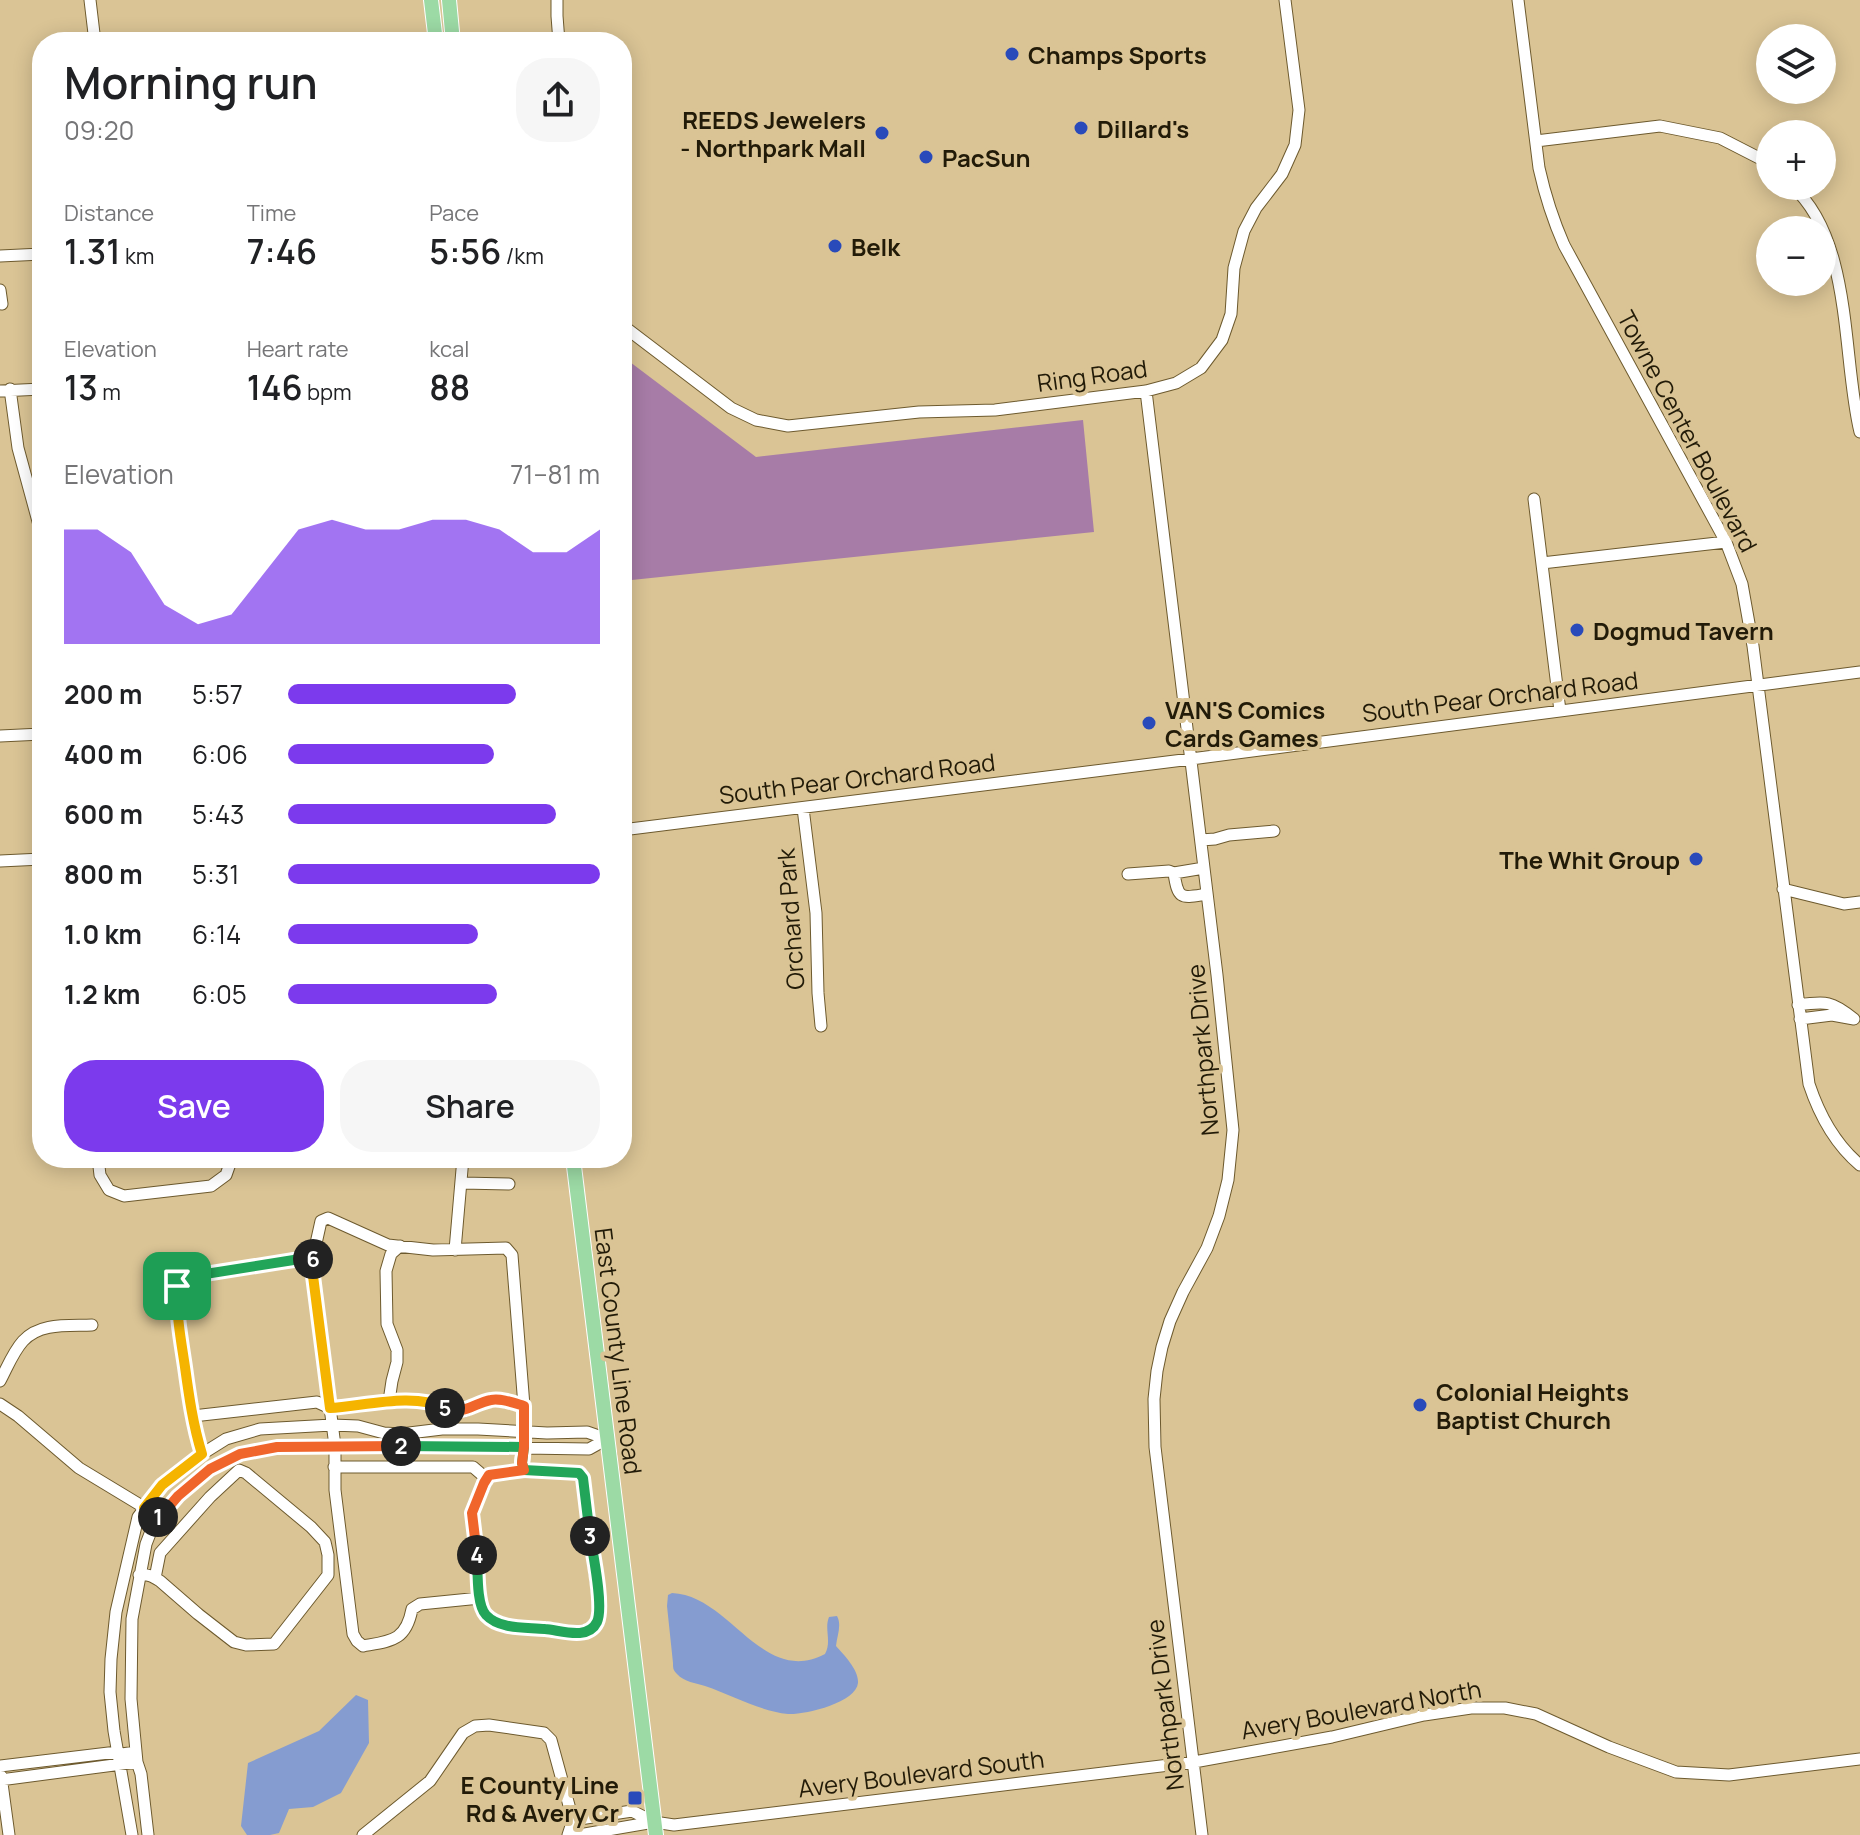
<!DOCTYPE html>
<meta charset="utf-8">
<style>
body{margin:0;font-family:Manrope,sans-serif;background:#f6f6f6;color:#202124;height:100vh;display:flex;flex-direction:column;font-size:30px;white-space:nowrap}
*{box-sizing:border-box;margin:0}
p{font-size:26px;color:#757577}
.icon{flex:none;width:44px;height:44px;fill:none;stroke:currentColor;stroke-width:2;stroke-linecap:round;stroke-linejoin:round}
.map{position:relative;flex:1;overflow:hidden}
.sheet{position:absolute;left:32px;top:32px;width:600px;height:1136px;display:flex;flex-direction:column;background:#fff;border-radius:32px;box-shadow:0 4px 20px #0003}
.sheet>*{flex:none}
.controls{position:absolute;left:1756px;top:24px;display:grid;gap:16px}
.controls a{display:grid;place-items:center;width:80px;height:80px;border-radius:50%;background:#fff;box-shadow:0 4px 20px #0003;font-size:40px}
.pin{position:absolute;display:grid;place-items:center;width:68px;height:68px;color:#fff;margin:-34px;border-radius:16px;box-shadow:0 4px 12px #0006}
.km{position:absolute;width:40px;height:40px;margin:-20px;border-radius:50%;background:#222;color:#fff;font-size:22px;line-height:40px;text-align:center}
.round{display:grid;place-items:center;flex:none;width:84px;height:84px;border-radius:32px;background:#f6f6f6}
.head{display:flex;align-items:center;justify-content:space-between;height:136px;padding:0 32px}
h1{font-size:44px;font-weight:600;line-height:60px}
.figures{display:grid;grid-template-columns:repeat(3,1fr);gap:12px;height:136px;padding:8px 32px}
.figures div{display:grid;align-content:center}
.figures b{font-size:34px;font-weight:600}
.figures small{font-size:22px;font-weight:400}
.figures p{font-size:22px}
.chart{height:224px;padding:16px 32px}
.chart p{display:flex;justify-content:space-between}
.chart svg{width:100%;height:144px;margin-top:8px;fill:#7c3aed;opacity:.7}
.cta{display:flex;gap:16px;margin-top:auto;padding:16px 32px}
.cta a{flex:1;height:92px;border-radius:32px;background:#7c3aed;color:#fff;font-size:32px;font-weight:600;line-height:92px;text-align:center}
.cta a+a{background:#f6f6f6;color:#202124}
ul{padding:0 32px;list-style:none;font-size:26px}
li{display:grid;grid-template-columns:128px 96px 1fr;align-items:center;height:60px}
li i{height:20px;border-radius:10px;background:#7c3aed}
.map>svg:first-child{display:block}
.forest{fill:#a77ca7}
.water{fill:#859cd0}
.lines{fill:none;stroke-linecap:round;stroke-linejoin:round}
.minor-casing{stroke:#6d5a2e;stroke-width:13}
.major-casing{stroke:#fff;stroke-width:16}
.minor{stroke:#fff;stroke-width:11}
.major{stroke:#9cdaa5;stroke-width:14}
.split-1-casing{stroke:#fff;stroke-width:16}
.split-2-casing{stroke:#fff;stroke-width:16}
.split-3-casing{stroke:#fff;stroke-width:16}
.split-4-casing{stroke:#fff;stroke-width:16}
.split-5-casing{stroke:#fff;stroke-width:16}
.split-6-casing{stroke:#fff;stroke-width:16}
.split-7-casing{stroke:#fff;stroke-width:16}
.split-1{stroke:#f5b400;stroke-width:10}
.split-2{stroke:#f0652b;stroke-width:10}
.split-3{stroke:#22a559;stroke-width:10}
.split-4{stroke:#22a559;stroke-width:10}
.split-5{stroke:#f0652b;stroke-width:10}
.split-6{stroke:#f5b400;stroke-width:10}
.split-7{stroke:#22a559;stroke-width:10}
.poi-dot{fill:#294aba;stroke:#dac495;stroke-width:3}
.labels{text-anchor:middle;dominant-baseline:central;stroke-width:8;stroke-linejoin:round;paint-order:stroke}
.poi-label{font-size:24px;font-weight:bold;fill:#221b08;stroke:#dac495;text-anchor:start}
.street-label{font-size:24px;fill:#221b08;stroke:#dac495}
</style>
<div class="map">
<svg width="1860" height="1835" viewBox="0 0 1860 1835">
<rect width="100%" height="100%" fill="#dac495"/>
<path class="forest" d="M622 356 756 457 1083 420 1094 532 622 581Z"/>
<path class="water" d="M672 1593C730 1595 762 1687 825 1654 832 1641 824 1629 829 1617L837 1616C842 1625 837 1636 836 1646 844 1655 859 1670 858 1683 856 1703 804 1715 788 1714 759 1711 732 1695 705 1686 696 1683 684 1682 677 1674 673 1670 673 1668 673 1663L667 1606 668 1595Z
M356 1695 368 1700 369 1743 341 1793 313 1807 289 1809 279 1833 270 1835H247L241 1826 248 1763 319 1731Z"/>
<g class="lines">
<defs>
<path id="minor" d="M90 0 95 42
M557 0V16L559 42
M1518 0 1539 168C1545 195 1553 220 1564 245L1726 542 1742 584 1753 646 1809 1084C1819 1114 1835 1144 1860 1165
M1536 141 1660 126 1720 138 1763 160 1770 166
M1792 186C1853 240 1842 358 1860 432
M0 256 42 254
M0 290 2 304
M622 325 731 408 756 420 788 426 919 412 995 410 1146 391 1176 383 1201 368 1222 340 1231 314 1234 268 1244 231 1256 208 1282 174 1295 145 1299 110 1285 0
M10 389 18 448 42 536
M0 391 42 389
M1146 391 1217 975 1233 1130 1228 1180 1219 1216 1207 1248 1183 1292 1170 1321 1162 1347 1157 1371 1154 1399 1155 1447 1202 1835
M1534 499 1560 711
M1542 563 1726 542
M0 736 42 734
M803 808 816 913 818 993 821 1026
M622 830 1191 759 1860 672
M1201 840 1215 839 1229 835 1274 831
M0 861 42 859
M1174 873C1178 901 1182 898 1207 894
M1128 874 1169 871 1174 873 1204 868
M1783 889 1844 904 1860 902
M1798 1005C1826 1001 1832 1001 1854 1019L1832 1015 1800 1019
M98 1158 100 1175 109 1190 124 1196 211 1186 226 1175 232 1158
M462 1183 509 1184
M455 1250 463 1158
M313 1257V1276L335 1446V1490L353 1634 357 1641 363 1646C391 1641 406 1641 412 1609L420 1604 480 1598
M0 1381C7 1368 13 1352 23 1341 40 1322 69 1326 92 1325
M389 1401 392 1381 397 1362V1350L387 1324 386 1271 391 1254 400 1246
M0 1404 18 1416 79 1468 160 1517
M193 1416 317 1402 330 1408 389 1401 434 1402 451 1411H464L492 1399 524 1406
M202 1454C192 1421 188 1387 183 1354 180 1330 172 1302 180 1278L313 1257 321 1221 328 1218 388 1245 433 1250 506 1248 512 1255 524 1406V1447L522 1463 524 1470 579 1473 583 1478 599 1603 597 1622 590 1630 571 1633 543 1628 511 1627 488 1618 481 1608 472 1513 489 1475 524 1470
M334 1467H473L487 1479
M139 1575C149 1574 152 1576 160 1581L198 1614 234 1642 246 1645 274 1644 328 1575V1555L325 1542 311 1527 246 1473 239 1470 210 1497 160 1553 155 1578
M0 1766 117 1752 122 1754 136 1752
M1 1776 9 1835
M0 1780 137 1762
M573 1820 632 1811 654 1822 579 1835
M654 1822 674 1825 1194 1762 1332 1737 1424 1715 1471 1708H1505L1536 1714 1609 1747 1676 1772 1729 1775 1860 1759
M132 1835 114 1731 110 1692 111 1659 116 1612 138 1517 162 1485 202 1454 226 1439 260 1429 332 1425 358 1426 384 1433 401 1434 442 1429H478L547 1433 587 1432 607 1439
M148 1835 141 1774 137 1762 131 1699 132 1619 146 1544 153 1526 178 1496 210 1469 240 1454 264 1449 329 1445 589 1449 607 1439
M363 1835 430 1781 463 1733 475 1726 489 1725 544 1733 551 1740 573 1820 568 1835"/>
<path id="major" d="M431 0 436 42
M449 0 453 42
M573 1158 656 1835"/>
</defs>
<use href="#minor" class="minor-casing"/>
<use href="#major" class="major-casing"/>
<use href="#minor" class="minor"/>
<use href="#major" class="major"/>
</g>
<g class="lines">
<defs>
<path id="split-1" d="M158 1517 144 1508 162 1485 202 1454C193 1425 189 1396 185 1367 181 1340 176 1314 177 1286"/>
<path id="split-2" d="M158 1517H160L178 1496 210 1469 240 1454 277 1447 401 1446"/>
<path id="split-3" d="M401 1446 524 1447 522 1463 524 1470 579 1473 583 1478 590 1536"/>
<path id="split-4" d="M477 1555C478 1571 476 1604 486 1615 500 1630 527 1627 545 1629 560 1630 588 1641 597 1622 604 1607 593 1554 590 1536"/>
<path id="split-5" d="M445 1408C463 1416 474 1403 491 1400 501 1398 514 1403 524 1406V1447L522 1463 524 1470 489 1475 484 1483 472 1513 477 1555"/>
<path id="split-6" d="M313 1259V1276L330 1408C364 1406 414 1392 445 1408"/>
<path id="split-7" d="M177 1286 180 1278 300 1259 313 1257V1259"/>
</defs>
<use href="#split-1" class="split-1-casing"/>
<use href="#split-2" class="split-2-casing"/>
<use href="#split-3" class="split-3-casing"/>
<use href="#split-4" class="split-4-casing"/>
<use href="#split-5" class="split-5-casing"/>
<use href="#split-6" class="split-6-casing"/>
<use href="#split-7" class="split-7-casing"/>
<use href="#split-1" class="split-1"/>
<use href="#split-2" class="split-2"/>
<use href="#split-3" class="split-3"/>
<use href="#split-4" class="split-4"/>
<use href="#split-5" class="split-5"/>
<use href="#split-6" class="split-6"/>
<use href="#split-7" class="split-7"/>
</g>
<g class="poi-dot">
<circle cx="1012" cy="54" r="8"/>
<circle cx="1081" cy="128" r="8"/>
<circle cx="882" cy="133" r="8"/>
<circle cx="926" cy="157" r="8"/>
<circle cx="835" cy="246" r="8"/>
<circle cx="1577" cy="630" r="8"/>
<circle cx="1149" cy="723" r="8"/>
<circle cx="1696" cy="859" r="8"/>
<circle cx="1420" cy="1405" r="8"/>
<rect x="627" y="1790" width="16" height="16" rx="4"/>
</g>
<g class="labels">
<g class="poi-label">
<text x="1028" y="54">Champs Sports</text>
<text x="866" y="119" text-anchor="end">REEDS Jewelers<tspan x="866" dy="28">- Northpark Mall</tspan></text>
<text x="1097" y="128">Dillard's</text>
<text x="942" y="157">PacSun</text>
<text x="851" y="246">Belk</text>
<text x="1593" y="630">Dogmud Tavern</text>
<text x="1165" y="709">VAN'S Comics<tspan x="1165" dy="28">Cards Games</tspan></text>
<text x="1680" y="859" text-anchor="end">The Whit Group</text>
<text x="1436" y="1391">Colonial Heights<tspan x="1436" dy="28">Baptist Church</tspan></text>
<text x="619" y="1784" text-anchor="end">E County Line<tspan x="619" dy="28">Rd &amp; Avery Cr</tspan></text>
</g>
<g class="street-label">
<text transform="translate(1092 375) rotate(-8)">Ring Road</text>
<text transform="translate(1688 431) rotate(62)">Towne Center Boulevard</text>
<text transform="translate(1500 696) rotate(-7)">South Pear Orchard Road</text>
<text transform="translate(857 778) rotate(-7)">South Pear Orchard Road</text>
<text transform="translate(790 919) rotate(-94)">Orchard Park</text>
<text transform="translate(1202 1050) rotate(-95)">Northpark Drive</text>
<text transform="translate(619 1351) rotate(83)">East County Line Road</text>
<text transform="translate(1164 1705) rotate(-97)">Northpark Drive</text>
<text transform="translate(1361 1709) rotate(-10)">Avery Boulevard North</text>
<text transform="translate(921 1773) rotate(-7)">Avery Boulevard South</text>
</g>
</g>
</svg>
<div class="controls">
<a><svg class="icon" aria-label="layers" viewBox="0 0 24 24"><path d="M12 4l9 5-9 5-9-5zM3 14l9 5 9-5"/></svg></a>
<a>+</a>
<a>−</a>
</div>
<div class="pin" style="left:177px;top:1286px;background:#1e9e55"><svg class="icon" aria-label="arrive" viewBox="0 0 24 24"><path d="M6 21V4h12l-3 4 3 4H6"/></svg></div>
<b class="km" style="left:158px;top:1517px">1</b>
<b class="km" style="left:401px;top:1446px">2</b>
<b class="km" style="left:590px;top:1536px">3</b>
<b class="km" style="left:477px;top:1555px">4</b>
<b class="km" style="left:445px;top:1408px">5</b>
<b class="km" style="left:313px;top:1259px">6</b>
<section class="sheet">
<div class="head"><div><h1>Morning run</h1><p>09:20</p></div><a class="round"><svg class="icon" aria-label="share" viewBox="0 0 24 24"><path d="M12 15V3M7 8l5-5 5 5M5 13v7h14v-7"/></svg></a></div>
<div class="figures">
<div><p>Distance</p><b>1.31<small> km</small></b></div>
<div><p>Time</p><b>7:46</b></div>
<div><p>Pace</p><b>5:56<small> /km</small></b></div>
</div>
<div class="figures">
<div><p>Elevation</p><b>13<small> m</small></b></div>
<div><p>Heart rate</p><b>146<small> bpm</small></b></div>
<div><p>kcal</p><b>88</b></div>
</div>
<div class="chart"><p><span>Elevation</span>71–81 m</p>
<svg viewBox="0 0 160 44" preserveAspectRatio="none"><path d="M0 44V9L10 9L20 16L30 32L40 38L50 35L60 22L70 9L80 6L90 9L100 9L110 6L120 6L130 9L140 16L150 16L160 9V44z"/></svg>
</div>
<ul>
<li><b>200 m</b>5:57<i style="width:73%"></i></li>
<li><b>400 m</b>6:06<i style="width:66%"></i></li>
<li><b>600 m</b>5:43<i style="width:86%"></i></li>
<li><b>800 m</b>5:31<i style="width:100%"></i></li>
<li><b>1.0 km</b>6:14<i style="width:61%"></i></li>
<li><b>1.2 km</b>6:05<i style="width:67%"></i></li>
</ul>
<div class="cta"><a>Save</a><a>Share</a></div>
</section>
</div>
